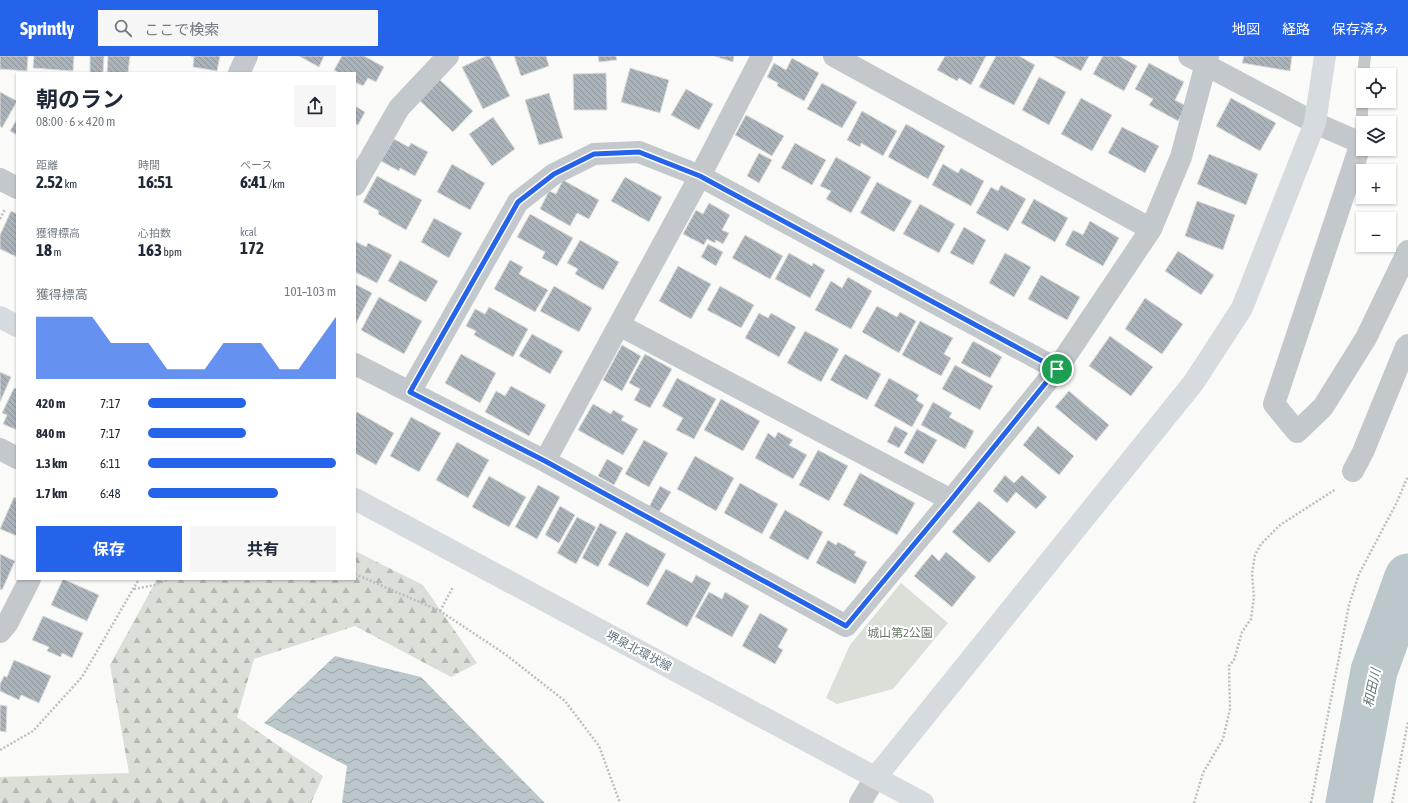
<!DOCTYPE html>
<html lang="ja">
<meta charset="utf-8">
<style>
body{margin:0;font-family:"Asap Condensed","Noto Sans JP",sans-serif;background:#f6f6f7;color:#1f2937;height:100vh;display:flex;flex-direction:column;font-size:15px;white-space:nowrap}
*{box-sizing:border-box;margin:0}
p{font-size:13px;color:#747a83}
.icon{flex:none;width:22px;height:22px;fill:none;stroke:currentColor;stroke-width:2;stroke-linecap:round;stroke-linejoin:round}
.map{position:relative;flex:1;overflow:hidden}
.side{position:absolute;left:16px;top:16px;width:340px;height:508px;display:flex;flex-direction:column;background:#fff;border-radius:0px;box-shadow:0 1px 3px #0004}
.side>*{flex:none}
.buttons{position:absolute;left:1356px;top:12px;display:grid;gap:8px}
.buttons a{display:grid;place-items:center;width:40px;height:40px;border-radius:0px;background:#fff;box-shadow:0 1px 3px #0004;font-size:20px}
.pin{position:absolute;display:grid;place-items:center;width:34px;height:34px;color:#fff;margin:-17px;border:2px solid #fff;border-radius:50%;box-shadow:0 1px 4px #0007}
.round{display:grid;place-items:center;flex:none;width:42px;height:42px;border-radius:0px;background:#f6f6f7}
.summary{display:flex;align-items:center;justify-content:space-between;height:68px;padding:0 20px}
h1{font-size:22px;font-weight:700;line-height:30px}
.figures{display:grid;grid-template-columns:repeat(3,1fr);gap:6px;height:68px;padding:4px 20px}
.figures div{display:grid;align-content:center}
.figures b{font-size:17px;font-weight:700}
.figures small{font-size:11px;font-weight:400}
.figures p{font-size:11px}
.chart{height:112px;padding:8px 20px}
.chart p{display:flex;justify-content:space-between}
.chart svg{width:100%;height:72px;margin-top:4px;fill:#2563eb;opacity:.7}
.button{display:flex;gap:8px;margin-top:auto;padding:8px 20px}
.button a{flex:1;height:46px;border-radius:0px;background:#2563eb;color:#fff;font-size:16px;font-weight:700;line-height:46px;text-align:center}
.button a+a{background:#f6f6f7;color:#1f2937}
ul{padding:0 20px;list-style:none;font-size:13px}
li{display:grid;grid-template-columns:64px 48px 1fr;align-items:center;height:30px}
li i{height:10px;border-radius:5px;background:#2563eb}
header{display:flex;align-items:center;gap:24px;box-sizing:border-box;height:56px;padding:0 20px;background:#2563eb;color:#fff}
header strong{font-size:19px}
nav{display:flex;gap:22px;margin-inline-start:auto;font-size:14px}
.search{width:280px;height:36px;background:#f6f6f7;display:flex;align-items:center;gap:10px;box-sizing:border-box;padding:0 14px;border-radius:0px;color:#747a83;font-size:15px}
.map>svg:first-child{display:block}
.forest{fill:url(#forest-firs)}
.green{fill:#dadfd7}
.water{fill:url(#water-waves)}
.lines{fill:none;stroke-linecap:round;stroke-linejoin:round}
.river{stroke:#bbc7cb;stroke-width:47}
.building{fill:url(#building-back-hatch);stroke:#dcdcda}
.path{stroke:#bbbfc2;stroke-width:2.5;stroke-dasharray:2 2;stroke-linecap:butt}
.lane{stroke:#c3c8cc;stroke-width:12}
.street{stroke:#c3c8cc;stroke-width:22}
.secondary{stroke:#d6dbdf;stroke-width:22}
.route-casing{stroke:#fff;stroke-width:8}
.route{stroke:#2563eb;stroke-width:5}
.labels{text-anchor:middle;dominant-baseline:central;stroke-width:4;stroke-linejoin:round;paint-order:stroke}
.park-label{font-size:12px;fill:#687a64;stroke:#fff}
.street-label{font-size:12px;fill:#657683;stroke:#fff}
.water-label{font-size:13px;font-style:italic;fill:#60757c;stroke:#fff}
</style>
<header>
<strong>Sprintly</strong>
<div class="search"><svg class="icon" aria-label="search" viewBox="0 0 24 24"><circle cx="10" cy="10" r="6"/><path d="M15 15l6 6"/></svg>ここで検索</div>
<nav><a>地図</a><a>経路</a><a>保存済み</a></nav>
</header>
<div class="map">
<svg width="1408" height="747" viewBox="0 0 1408 747">
<defs>
<pattern id="forest-firs" width="22" height="20" patternUnits="userSpaceOnUse"><rect width="22" height="20" fill="#dadfd7"/><path d="M5 1l3.5 6h-7zM16 11l3.5 6h-7z" fill="#b4b9b4"/></pattern>
<pattern id="water-waves" width="16" height="10" patternUnits="userSpaceOnUse"><rect width="16" height="10" fill="#bbc7cb"/><path d="M0 5q4-4 8 0t8 0" fill="none" stroke="#9ca6aa"/></pattern>
<pattern id="building-back-hatch" width="6" height="6" patternUnits="userSpaceOnUse"><rect width="6" height="6" fill="#aab3b9"/><path d="M-1 5l2 2M0 0l6 6M5-1l2 2" fill="none" stroke="#8e969c"/></pattern>
</defs>
<rect width="100%" height="100%" fill="#fafaf8"/>
<path class="forest" d="M355 495 423 529 477 607 451 621 355 570 254 603 237 661 323 720 311 747H0V721L129 717 110 609 157 523H355Z"/>
<path class="green" d="M901 527 948 567 893 633 837 648 826 642 850 589Z"/>
<path class="water" d="M335 600 421 621 545 747H342L347 710 264 667Z"/>
<g class="lines">
<path class="river" d="M1349 747 1374 615 1408 521"/>
</g>
<path class="building" d="M0 0H28L27 15 0 13Z
M34 0H74L73 15 33 12Z
M90 0H104L103 17H90Z
M108 0H130L128 17H107Z
M191 0H220L217 15 193 11 194 1Z
M299 0H324L319 11Z
M342 0H364L384 11 376 26 368 22 363 30 355 26V17H339L334 14Z
M486 0H490L510 40 483 53 462 11Z
M514 0H546L549 10 521 20Z
M598 0H616L617 4 599 6Z
M714 0H734L733 6Z
M945 0H986L971 29 959 22 957 25 937 14Z
M996 0H1019L1035 9 1014 49 979 31Z
M1053 0H1089L1081 15Z
M1103 0H1119L1137 10 1124 35 1093 18Z
M1244 0H1292L1290 15 1242 7Z
M792 2 819 17 804 45 777 30 778 27 767 21 774 7 786 14Z
M1149 7 1184 26 1175 44 1186 50 1178 65 1149 49 1153 43 1135 33Z
M630 12 669 24 660 57 621 46Z
M606 17 607 54H574L573 18Z
M1039 21 1066 36 1049 69 1022 54Z
M439 23 473 55 453 76 419 44Z
M822 27 857 46 842 72 807 53Z
M686 33 713 48 699 74 671 59Z
M0 36 17 45 2 72 0 70Z
M549 37 563 82 539 89 525 44Z
M1081 42 1112 59 1092 95 1061 78Z
M1231 42 1276 67 1260 95 1216 70Z
M355 50 365 56 358 69 355 68Z
M862 55 897 75 883 100 861 87 860 91 847 84Z
M746 59 784 80 772 100 735 79Z
M493 61 515 93 492 110 469 78Z
M17 63V79L10 75Z
M906 68 945 90 928 123 888 101Z
M1122 71 1159 90 1145 117 1108 97Z
M394 83 409 91 411 87 428 96 415 120 400 112 399 115 381 105Z
M795 87 826 104 812 129 781 112Z
M759 97 772 104 759 127 747 120Z
M1209 98 1258 118 1246 149 1197 128Z
M836 101 871 121 851 157 826 143 831 135 820 130Z
M452 108 485 127 470 154 437 136Z
M943 108 958 117 961 112 984 125 971 150 932 129Z
M377 120 422 144 406 174 378 158 379 155 363 146Z
M625 121 662 141 649 166 611 145Z
M563 124 599 144 589 163 577 157 570 170 540 153 549 135 556 138Z
M877 126 912 145 894 176 860 157Z
M1001 129 1026 143 1008 175 976 157 991 131 998 135Z
M1034 143 1068 162 1055 186 1021 167Z
M1197 145 1235 159 1223 194 1185 180Z
M709 147 730 159 722 174 729 177 723 188 716 184 715 187 707 183 704 189 683 178 696 154 703 158Z
M920 148 955 168 939 197 903 178Z
M11 155 17 158V201L0 193V179Z
M530 158 573 182 557 210 542 202 545 196 517 181Z
M434 162 462 177 449 202 421 186Z
M1090 165 1119 182 1103 210 1065 189 1073 174 1083 179Z
M964 171 986 184 973 209 950 197Z
M745 179 783 200 770 223 732 202Z
M580 184 619 206 603 234 575 218 578 213 567 207Z
M355 185 366 191 368 187 392 199 377 227 355 216Z
M708 188 723 196 716 210 701 201Z
M1178 195 1214 219 1201 239 1165 215Z
M789 197 812 210 813 207 825 214 810 242 775 223Z
M1005 197 1031 211 1014 241 989 227Z
M400 204 438 225 426 246 388 225Z
M510 204 523 211 519 218 548 234 535 256 494 233Z
M678 210 711 228 691 263 659 245Z
M1041 219 1080 241 1067 264 1028 243Z
M848 221 872 235 851 273 815 254 831 225 842 232Z
M355 228 372 237 355 269Z
M554 230 592 252 579 276 540 255Z
M720 230 754 249 741 272 707 254Z
M379 241 422 265 404 298 361 274Z
M1145 242 1183 268 1162 298 1125 273Z
M877 250 897 261 900 256 916 265 899 297 862 276Z
M489 251 528 273 513 301 474 279 476 275 466 270 475 253 485 258Z
M759 257 768 262 771 257 796 271 779 301 745 282Z
M920 265 953 282 944 298 951 302 941 320 902 299Z
M805 275 839 293 821 326 787 307Z
M532 278 563 295 550 318 519 300Z
M1110 280 1153 311 1131 340 1089 310Z
M973 285 1002 301 990 322 961 307Z
M622 289 641 300 622 335 603 324Z
M461 298 496 317 480 347 445 327Z
M645 298 672 313 650 352 634 344 640 333 629 327Z
M845 298 881 318 867 344 830 324Z
M955 309 993 330 980 354 942 333Z
M0 316 11 321 0 346Z
M677 322 716 343 694 383 676 374 683 362 662 350Z
M889 322 919 339 916 344 924 349 912 371 874 350Z
M511 330 546 349 529 380 485 356 496 335 505 340Z
M14 332 17 333V374L3 368 7 359 2 357Z
M1069 335 1109 369 1096 385 1055 351Z
M721 343 760 365 743 395 704 374Z
M933 346 952 357 949 361 974 375 965 393 921 369Z
M593 348 611 358 613 354 624 360 621 364 638 373 623 399 578 374Z
M357 356 394 377 376 409 355 397V360Z
M411 361 441 377 419 416 390 400Z
M895 370 908 377 899 392 887 386Z
M1038 370 1074 400 1059 419 1023 389Z
M917 373 937 384 923 408 904 397Z
M778 376 793 384 789 389 807 399 793 423 755 402 768 377 775 382Z
M644 384 668 397 649 431 625 418Z
M457 386 489 404 468 442 436 424Z
M818 394 848 410 829 445 799 429Z
M695 400 734 422 716 455 677 433Z
M607 403 623 412 614 429 598 420Z
M860 417 915 447 897 479 843 449Z
M1005 419 1014 427 1022 419 1047 441 1036 453 1016 436 1007 447 993 435Z
M489 420 526 441 509 471 472 451Z
M740 427 778 448 762 478 724 457Z
M538 429 560 441 537 483 515 471Z
M660 430 671 436 659 456 649 451Z
M14 441 17 443V480L0 473Z
M979 445 1016 476 989 507 952 476Z
M560 450 575 459 559 487 545 479Z
M785 454 823 476 808 504 769 482Z
M577 461 596 471 576 508 557 497Z
M600 467 617 476 598 511 582 502Z
M626 476 666 498 648 531 608 509Z
M828 484 836 489 838 486 856 496 854 499 867 506 855 528 816 507Z
M946 496 976 521 952 551 914 520 932 498 939 505Z
M0 498 15 505 2 534 0 533Z
M666 513 692 527 696 519 711 527 687 571 646 548Z
M63 523 99 539 87 565 51 549Z
M709 536 722 543 725 536 749 550 732 581 695 561Z
M760 557 788 573 778 591 783 594 775 608 742 590Z
M43 560 83 577 72 602 62 597 61 601 47 595 49 591 32 584Z
M14 604 51 620 39 647 21 639 19 644 0 635V628L4 620 7 621Z
M0 649 7 650 6 676 0 675Z"/>
<g class="lines">
<path class="path" d="M0 163 5 153
M355 518 440 555 505 598 565 645 599 690 620 747
M134 533 155 529 169 523
M440 555 453 531
M0 694 33 675 82 621 139 523
M1194 747 1203 717 1223 683 1230 653 1229 610 1234 604 1242 576 1251 563 1254 541 1252 517 1255 499 1261 488 1280 469 1336 433
M1311 747 1349 549 1359 518 1396 448 1408 420
M1392 747 1408 666"/>
<path class="lane" d="M1363 19 1365 0
M1361 87 1363 27"/>
<path class="street" d="M834 0 1151 173
M1189 0 1315 67 1361 87 1274 348 1297 376 1323 351 1366 282 1408 195
M239 17 247 0
M0 123 17 132
M355 129 399 52 448 0
M619 269 951 444
M355 308 545 405 846 570 951 444 1057 313 1151 173 1181 101 1208 0
M410 336 518 146 554 118 594 98 639 96 700 120 1057 313
M0 393 17 402
M545 405 700 120 762 0
M1353 415 1363 396 1406 291 1408 289
M0 576 7 568 30 523
M860 747 875 722"/>
<path class="secondary" d="M0 261 17 270
M355 443 923 747
M875 722 1194 326 1242 252 1315 67 1325 0"/>
</g>
<g class="lines">
<defs>
<path id="route" d="M639 96 700 120 1057 313 951 444 846 570 545 405 410 336 518 146 554 118 594 98Z"/>
</defs>
<use href="#route" class="route-casing"/>
<use href="#route" class="route"/>
</g>
<g class="labels">
<g class="park-label">
<text x="900" y="577">城山第2公園</text>
</g>
<g class="street-label">
<text transform="translate(639 595) rotate(28)">堺泉北環状線</text>
</g>
<g class="water-label">
<text transform="translate(1372 632) rotate(-78)">和田川</text>
</g>
</g>
</svg>
<div class="buttons">
<a><svg class="icon" aria-label="locate" viewBox="0 0 24 24"><circle cx="12" cy="12" r="6"/><path d="M12 2v4M12 18v4M2 12h4M18 12h4"/></svg></a>
<a><svg class="icon" aria-label="layers" viewBox="0 0 24 24"><path d="M12 4l9 5-9 5-9-5zM3 14l9 5 9-5"/></svg></a>
<a>+</a>
<a>−</a>
</div>
<div class="pin" style="left:1057px;top:313px;background:#1e9e55"><svg class="icon" aria-label="arrive" viewBox="0 0 24 24"><path d="M6 21V4h12l-3 4 3 4H6"/></svg></div>
<section class="side">
<div class="summary"><div><h1>朝のラン</h1><p>08:00 · 6 × 420 m</p></div><a class="round"><svg class="icon" aria-label="share" viewBox="0 0 24 24"><path d="M12 15V3M7 8l5-5 5 5M5 13v7h14v-7"/></svg></a></div>
<div class="figures">
<div><p>距離</p><b>2.52<small> km</small></b></div>
<div><p>時間</p><b>16:51</b></div>
<div><p>ペース</p><b>6:41<small> /km</small></b></div>
</div>
<div class="figures">
<div><p>獲得標高</p><b>18<small> m</small></b></div>
<div><p>心拍数</p><b>163<small> bpm</small></b></div>
<div><p>kcal</p><b>172</b></div>
</div>
<div class="chart"><p><span>獲得標高</span>101–103 m</p>
<svg viewBox="0 0 160 44" preserveAspectRatio="none"><path d="M0 44V6L10 6L20 6L30 6L40 22L50 22L60 22L70 38L80 38L90 38L100 22L110 22L120 22L130 38L140 38L150 22L160 6V44z"/></svg>
</div>
<ul>
<li><b>420 m</b>7:17<i style="width:52%"></i></li>
<li><b>840 m</b>7:17<i style="width:52%"></i></li>
<li><b>1.3 km</b>6:11<i style="width:100%"></i></li>
<li><b>1.7 km</b>6:48<i style="width:69%"></i></li>
</ul>
<div class="button"><a>保存</a><a>共有</a></div>
</section>
</div>
